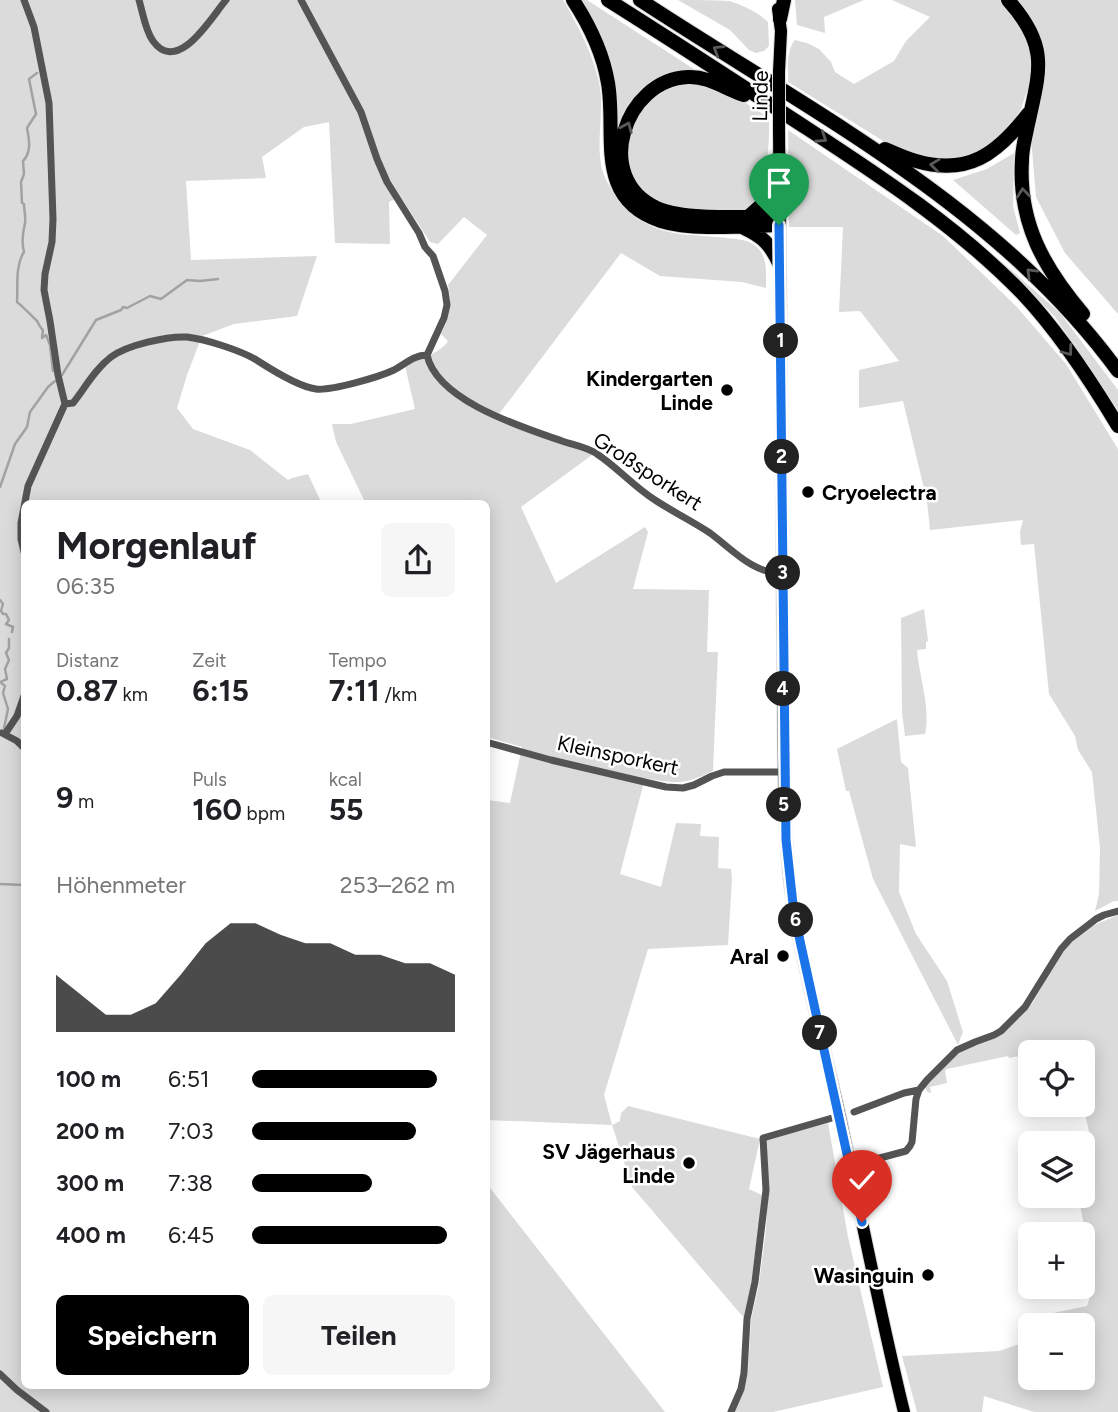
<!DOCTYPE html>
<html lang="de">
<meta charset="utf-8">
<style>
body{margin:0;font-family:Figtree,sans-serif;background:#f6f6f6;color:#202124;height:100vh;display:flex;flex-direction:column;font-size:26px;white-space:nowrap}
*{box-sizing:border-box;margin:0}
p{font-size:23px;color:#757577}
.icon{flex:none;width:38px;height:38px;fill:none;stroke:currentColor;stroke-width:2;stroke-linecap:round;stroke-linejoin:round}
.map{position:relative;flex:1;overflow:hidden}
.side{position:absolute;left:21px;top:500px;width:469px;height:889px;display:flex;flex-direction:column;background:#fff;border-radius:10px;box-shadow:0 4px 18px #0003}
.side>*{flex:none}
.fabs{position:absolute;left:1018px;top:1040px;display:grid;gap:14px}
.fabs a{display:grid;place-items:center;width:77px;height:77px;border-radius:10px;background:#fff;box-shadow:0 4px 18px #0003;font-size:35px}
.pin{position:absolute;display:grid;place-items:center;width:60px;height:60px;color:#fff;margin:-72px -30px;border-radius:50% 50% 50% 0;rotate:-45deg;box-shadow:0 0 7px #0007}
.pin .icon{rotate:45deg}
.km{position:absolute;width:35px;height:35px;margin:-18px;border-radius:50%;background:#222;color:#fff;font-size:19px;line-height:35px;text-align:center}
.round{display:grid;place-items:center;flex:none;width:74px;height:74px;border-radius:10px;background:#f6f6f6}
.head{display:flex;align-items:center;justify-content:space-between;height:119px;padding:0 35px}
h1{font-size:38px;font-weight:700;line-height:52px}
.stats{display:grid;grid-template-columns:repeat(3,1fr);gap:10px;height:119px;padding:7px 35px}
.stats div{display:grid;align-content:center}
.stats b{font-size:30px;font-weight:700}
.stats small{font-size:19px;font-weight:400}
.stats p{font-size:19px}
.chart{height:196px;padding:14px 35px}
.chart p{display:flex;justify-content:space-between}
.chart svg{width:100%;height:126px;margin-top:7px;fill:#000;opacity:.7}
.action{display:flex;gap:14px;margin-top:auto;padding:14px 35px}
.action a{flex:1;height:80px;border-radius:10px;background:#000;color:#fff;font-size:28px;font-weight:700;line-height:80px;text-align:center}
.action a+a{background:#f6f6f6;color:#202124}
ul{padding:0 35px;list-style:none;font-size:23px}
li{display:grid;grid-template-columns:112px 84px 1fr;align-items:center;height:52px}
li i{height:18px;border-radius:9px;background:#000}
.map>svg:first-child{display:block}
.green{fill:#dbdbdb}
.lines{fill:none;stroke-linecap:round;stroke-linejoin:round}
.stream{stroke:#a2a2a2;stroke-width:2.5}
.primary-casing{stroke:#dbdbdb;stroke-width:14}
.motorway-casing{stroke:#dbdbdb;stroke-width:16}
.minor{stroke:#545454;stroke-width:7}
.primary{stroke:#000;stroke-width:12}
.motorway{stroke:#000;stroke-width:14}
.primary-bridge-casing{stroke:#dbdbdb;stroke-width:14;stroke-linecap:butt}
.primary-bridge{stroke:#000;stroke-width:12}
.oneway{stroke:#595959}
.route-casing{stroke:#fff;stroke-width:14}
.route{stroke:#1a73e8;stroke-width:9}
.poi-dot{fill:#000;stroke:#fff;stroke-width:2.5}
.labels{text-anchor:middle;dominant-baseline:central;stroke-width:5;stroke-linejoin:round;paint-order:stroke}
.street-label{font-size:21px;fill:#000;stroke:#fff}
.poi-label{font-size:21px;font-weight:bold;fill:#000;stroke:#fff;text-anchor:end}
</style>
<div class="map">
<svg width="1118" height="1412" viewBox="0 0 1118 1412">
<rect width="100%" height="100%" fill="#fff"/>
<path class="green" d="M0 0H563C577 24 591 50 598 78 606 108 595 139 602 169 606 184 617 198 627 209 654 238 691 234 727 238 737 239 750 240 757 247 768 257 766 275 766 288L742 282 660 276 621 253 496 418 592 455 521 507 556 583 645 527 648 532 633 589 709 590 707 652H718L713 771C684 785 676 784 645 778L620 874 661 887 676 823 701 824 700 836 719 837 718 868 731 869 732 879 728 945 648 949 604 1095 612 1125 620 1121 621 1113 628 1106 760 1139 749 1189 764 1196 752 1281 744 1318 632 1187 612 1125 487 1120V800L510 803 522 747 487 737 486 504H366L336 442 332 424H351L415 409 405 366C420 356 438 356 448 341L441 334C450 315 452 306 448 285L487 235 464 217 438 244 430 242 400 196 389 202 390 244 335 243 329 122 304 127 262 157 266 178 186 181 191 260 317 256 297 316 234 324 202 336 187 375 177 408 193 429 250 450 288 480 292 478 308 474 322 504H24V1386H486L487 1184 665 1412H0Z
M576 0H587L700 73 679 74 623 124 637 204 614 116Z
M678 0C691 0 717 0 729 1 741 4 759 13 768 22L769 46 764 51 756 53 749 50 730 30Z
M795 0H864L824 17 825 33 797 25Z
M892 0H1118V314L1065 253 1036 197 1027 91 1021 109 1012 124 998 141 964 159H930L888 144 788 82C788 69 786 51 795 40L807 43 819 49 831 62 835 72 854 84 894 61 906 41 930 17Z
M685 81 727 91 769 118C770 145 767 174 756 199L759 204 747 211 677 210 643 194 627 170 630 125 647 102 671 84Z
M788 130 943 236 1016 306 1066 364 1118 449V901H1114L1095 911 1099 894 1100 848 1092 772 1078 750 1075 736 1049 694 1034 544 1021 545 1020 532 1023 520 930 530 927 501 903 401 859 408V370L899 361 860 311 839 312 843 227H789Z
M1014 153 1013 206 1020 233 1016 235 953 180 987 169Z
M1001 261 1060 313 1118 390V410L1055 317Z
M924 609 928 641 926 642V649L917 650C919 676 931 708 925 734L905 736 902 712 901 618Z
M897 719 901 762 908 768 916 847 900 844 899 892 916 934 947 981 963 1032 958 1045 873 879 849 791H846L837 749Z
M1118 915V1412H1034L984 1396 982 1412H917L902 1356 999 1351 1031 1340V1377H1083V1325H1054L1053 1313 1087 1306C1098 1281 1083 1222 1078 1195H1083V1175L1089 1174 1095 1160 1086 1118 1081 1104H1083V1052H1051V1050L1031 1052V1054L1009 1058 1008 1056 947 1069 945 1071 947 1083 930 1087 931 1093 927 1092 925 1087 960 1052 995 1038 1005 1031 1023 1014 1033 1002 1059 957 1066 947 1092 926Z
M828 1123 848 1237 883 1387 773 1412H735L744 1390 748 1371 751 1320 759 1284 766 1228 768 1189 766 1138Z"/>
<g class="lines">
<path class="stream" d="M37 73 29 79 36 114 27 128C29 139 32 152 23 161L24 174 21 182 22 203 24 204C24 210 26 217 25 223 23 232 21 242 24 252 15 266 18 286 17 302 20 304 34 318 37 321 39 324 40 328 43 330L42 338 46 335 50 345 53 371
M62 375 96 320 121 310 123 307 127 308 150 296 161 299 187 280 200 281 218 279
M0 487 15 444 27 427 30 412 48 387 55 381
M0 600 3 604 1 611 3 614H6L9 620 6 624 13 627 12 632
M4 728 8 709 3 693 5 686 0 682 7 679 5 669 9 660 6 653 9 648V639
M0 884 24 885"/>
<defs>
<path id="primary" d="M778 9 781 31 779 72
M779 128 784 772C785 817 786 861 793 904 805 976 824 1046 840 1117 861 1215 880 1314 904 1412
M864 1211 868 1178"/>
<path id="motorway" d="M573 0C590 26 603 53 608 83 617 134 593 199 661 221 693 231 745 226 779 225
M608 0C675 42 742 86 808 129 883 178 959 228 1022 293 1058 331 1091 381 1118 426
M640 0C809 111 997 205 1118 371
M1008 0C1051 48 1039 72 1027 129 1025 139 1022 149 1022 160 1018 223 1044 268 1083 314
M780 19 784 0
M744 95C725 89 709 76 688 77 625 79 591 178 657 208 686 221 747 216 779 216
M885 149C895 153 905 158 916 161 968 176 997 154 1028 114
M749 216 766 201 779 165
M744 228C763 237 770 244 779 263"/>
</defs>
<use href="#primary" class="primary-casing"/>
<use href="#motorway" class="motorway-casing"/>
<path class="minor" d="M24 0 34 27 49 103 53 219 52 242 45 274 44 290 50 321 58 375 65 404 28 486 21 523V539L24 552
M139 0C143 13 145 30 153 41 178 76 212 16 226 0
M301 0 361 112 377 159 387 182 419 233 425 247 433 256 445 291 447 305 444 318 427 355C437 401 522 427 562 441 573 445 587 447 597 454 617 467 634 487 655 500 673 512 692 521 710 533 733 550 752 573 783 574
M65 404 73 403C85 388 95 369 111 357 127 345 167 336 187 337 205 339 243 351 258 361 272 370 300 387 316 389 331 391 379 377 394 370 405 364 414 355 427 355
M2 733 17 741 24 748
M5 734 17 716 24 696
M486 742 551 760 666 787 683 788 694 785 712 776 724 772H784
M854 1112 904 1093 919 1090
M850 1166 906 1151 910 1146 912 1142 916 1099 919 1090 927 1080 957 1050 975 1042 994 1035 1001 1031 1025 1007 1061 949 1070 939 1096 919 1104 915 1118 911
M868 1178 878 1159
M0 1374 17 1390 46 1412
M731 1412 741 1389 744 1373 747 1319 755 1282 766 1190 763 1138 839 1116"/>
<use href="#primary" class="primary"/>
<use href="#motorway" class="motorway"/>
<defs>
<path id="primary-bridge" d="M779 128V72"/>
</defs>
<use href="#primary-bridge" class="primary-bridge-casing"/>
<use href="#primary-bridge" class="primary-bridge"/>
</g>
<defs><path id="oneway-chevron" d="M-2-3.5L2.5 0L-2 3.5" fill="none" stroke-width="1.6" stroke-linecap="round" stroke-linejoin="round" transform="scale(1.75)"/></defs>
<g class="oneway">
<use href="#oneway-chevron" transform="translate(718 50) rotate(-148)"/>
<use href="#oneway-chevron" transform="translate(627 127) rotate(-67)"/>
<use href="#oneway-chevron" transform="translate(822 138) rotate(33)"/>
<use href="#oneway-chevron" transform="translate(935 165) rotate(-173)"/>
<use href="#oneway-chevron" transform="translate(1023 193) rotate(-96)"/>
<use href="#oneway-chevron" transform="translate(1031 273) rotate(-136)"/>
<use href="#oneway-chevron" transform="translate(1068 351) rotate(53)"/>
</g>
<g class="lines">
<defs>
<path id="route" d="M779 225 786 840 793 904 800 941 862 1222"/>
</defs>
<use href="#route" class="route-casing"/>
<use href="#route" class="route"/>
</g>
<g class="poi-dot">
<circle cx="727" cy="390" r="7"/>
<circle cx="808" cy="492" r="7"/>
<circle cx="783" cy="956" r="7"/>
<circle cx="689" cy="1163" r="7"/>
<circle cx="928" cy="1275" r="7"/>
</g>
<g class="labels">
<g class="street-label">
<text transform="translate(760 96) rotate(-89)">Linde</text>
<text transform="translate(648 471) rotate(33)">Großsporkert</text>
<text transform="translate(618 755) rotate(12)">Kleinsporkert</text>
</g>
<g class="poi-label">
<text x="713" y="378">Kindergarten<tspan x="713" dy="24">Linde</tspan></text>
<text x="822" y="492" text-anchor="start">Cryoelectra</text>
<text x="769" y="956">Aral</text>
<text x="675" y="1151">SV Jägerhaus<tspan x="675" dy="24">Linde</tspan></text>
<text x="914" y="1275">Wasinguin</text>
</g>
</g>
</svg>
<div class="fabs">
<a><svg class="icon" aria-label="locate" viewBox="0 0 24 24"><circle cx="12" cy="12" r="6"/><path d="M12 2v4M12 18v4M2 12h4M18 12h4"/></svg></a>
<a><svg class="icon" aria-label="layers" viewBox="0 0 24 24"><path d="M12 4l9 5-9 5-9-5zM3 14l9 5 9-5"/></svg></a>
<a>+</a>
<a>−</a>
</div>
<div class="pin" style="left:779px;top:225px;background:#1e9e55"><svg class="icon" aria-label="arrive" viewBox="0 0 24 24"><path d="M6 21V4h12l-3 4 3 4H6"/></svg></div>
<div class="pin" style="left:862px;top:1222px;background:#d93025"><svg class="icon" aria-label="check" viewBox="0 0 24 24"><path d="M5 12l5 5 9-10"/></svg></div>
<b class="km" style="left:781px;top:341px">1</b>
<b class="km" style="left:782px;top:457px">2</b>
<b class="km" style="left:783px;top:573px">3</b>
<b class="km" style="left:783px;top:689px">4</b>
<b class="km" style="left:784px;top:805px">5</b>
<b class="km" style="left:796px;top:920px">6</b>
<b class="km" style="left:820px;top:1033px">7</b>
<section class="side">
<div class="head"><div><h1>Morgenlauf</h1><p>06:35</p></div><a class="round"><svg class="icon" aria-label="share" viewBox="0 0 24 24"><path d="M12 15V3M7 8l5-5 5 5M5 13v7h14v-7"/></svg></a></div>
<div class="stats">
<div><p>Distanz</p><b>0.87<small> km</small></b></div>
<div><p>Zeit</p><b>6:15</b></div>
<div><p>Tempo</p><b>7:11<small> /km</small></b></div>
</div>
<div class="stats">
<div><b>9<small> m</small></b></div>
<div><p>Puls</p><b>160<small> bpm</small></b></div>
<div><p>kcal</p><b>55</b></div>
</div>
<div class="chart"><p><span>Höhenmeter</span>253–262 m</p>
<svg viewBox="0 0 160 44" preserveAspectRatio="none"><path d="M0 44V24L10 31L20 38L30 38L40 34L50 24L60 13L70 6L80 6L90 10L100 13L110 13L120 17L130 17L140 20L150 20L160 24V44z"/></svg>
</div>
<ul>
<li><b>100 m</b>6:51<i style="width:91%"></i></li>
<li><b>200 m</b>7:03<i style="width:81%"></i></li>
<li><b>300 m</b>7:38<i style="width:59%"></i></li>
<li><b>400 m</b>6:45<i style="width:96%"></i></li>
</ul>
<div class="action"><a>Speichern</a><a>Teilen</a></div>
</section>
</div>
